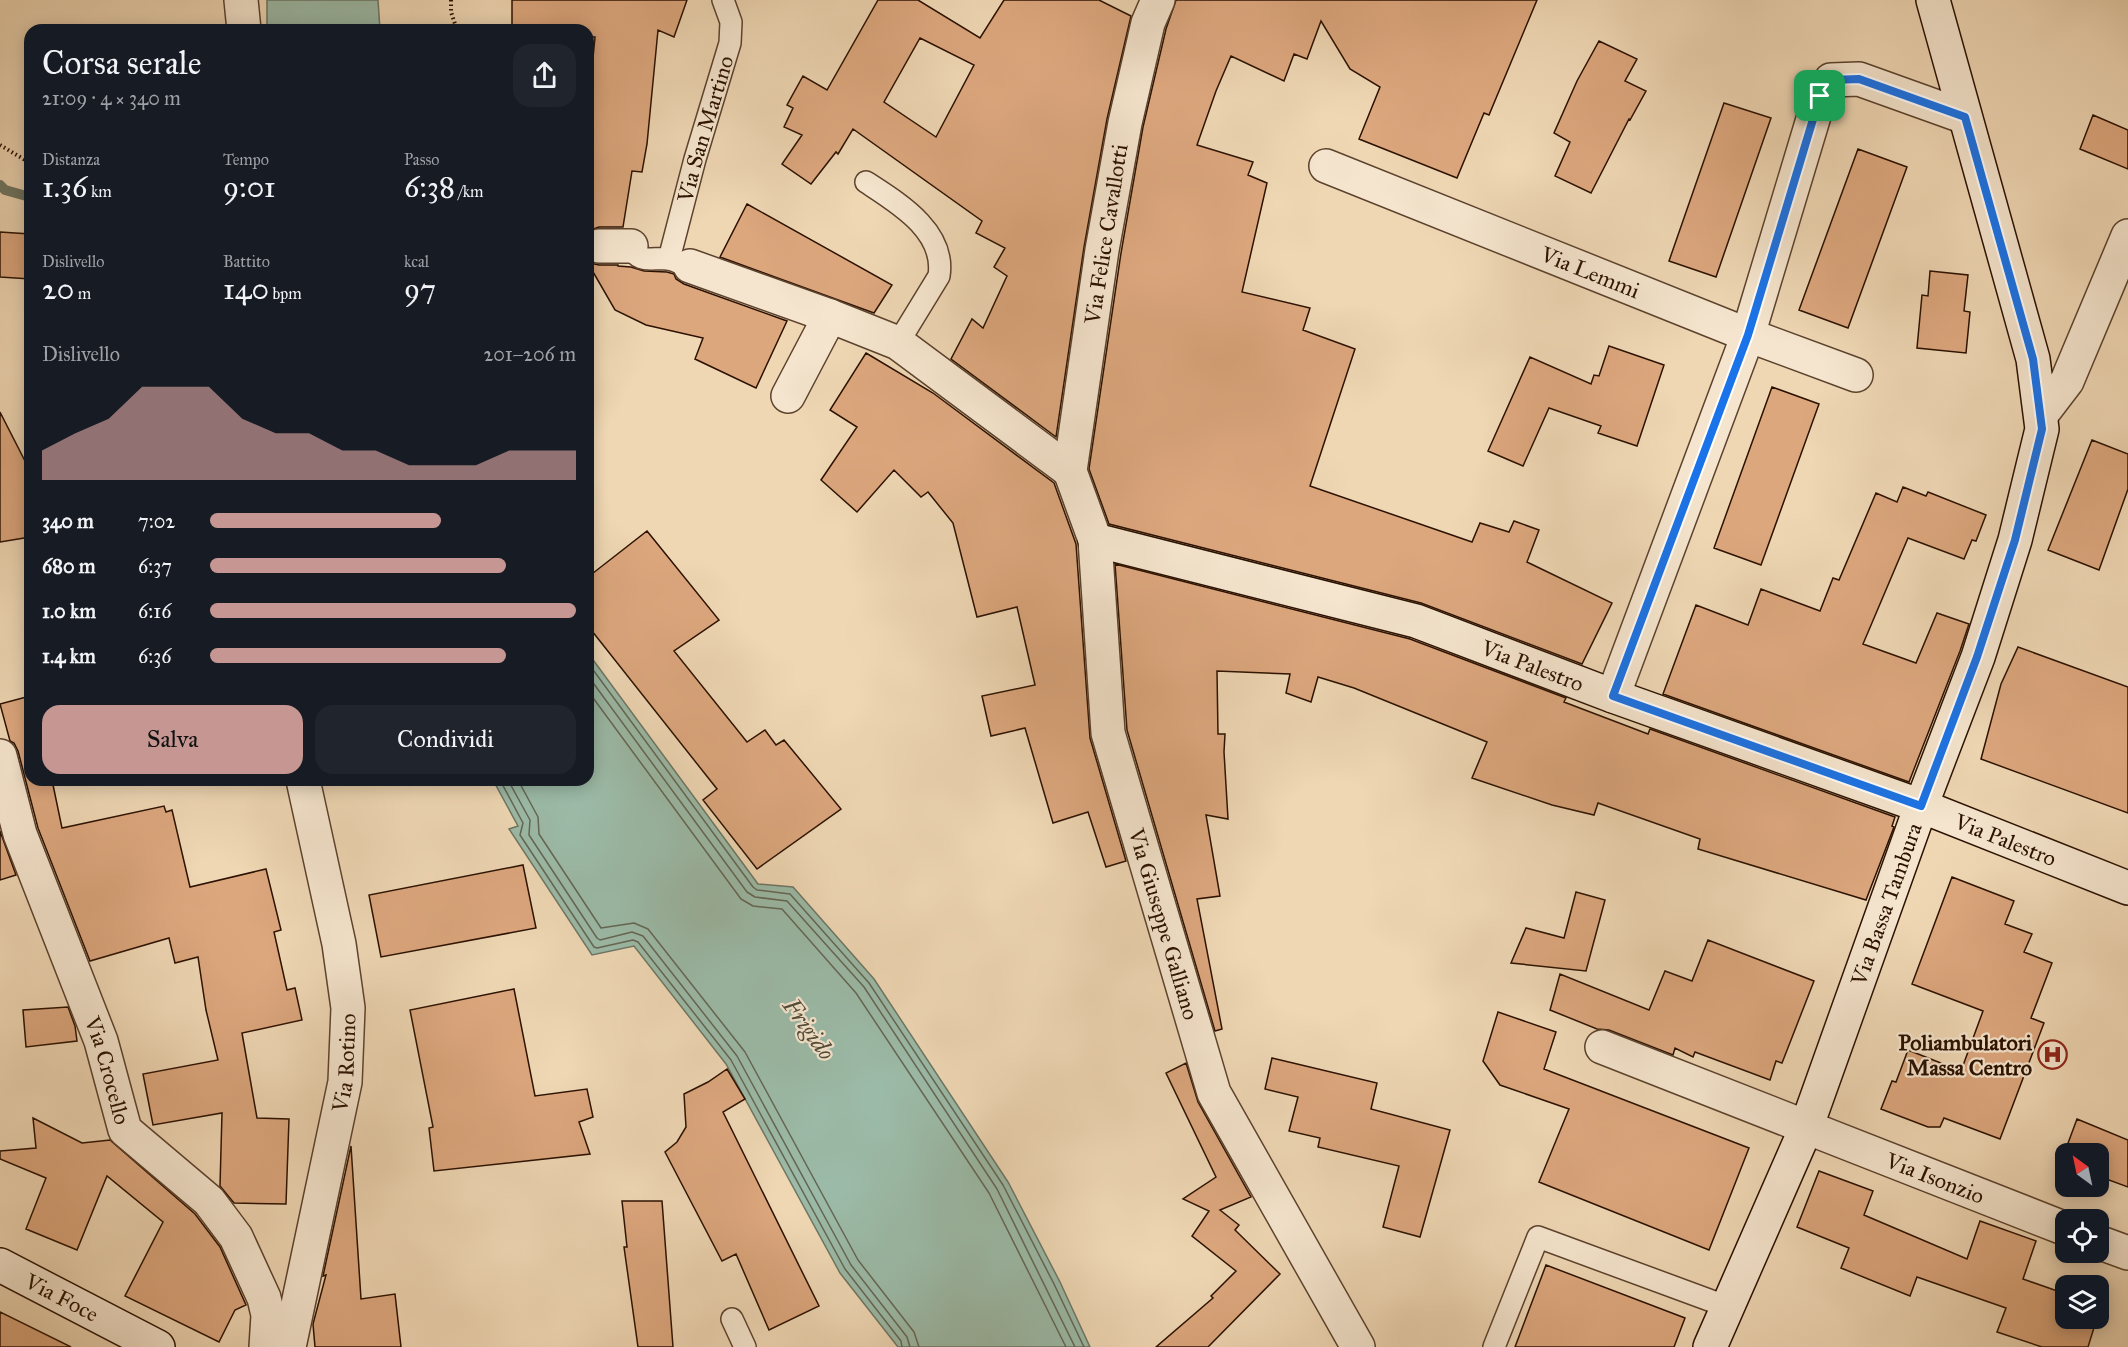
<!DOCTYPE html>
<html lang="it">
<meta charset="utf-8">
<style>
body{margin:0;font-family:"IM FELL Great Primer",serif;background:#20242c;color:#f1f3f6;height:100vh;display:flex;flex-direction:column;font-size:22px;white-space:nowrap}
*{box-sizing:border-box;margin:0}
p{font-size:20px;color:#9ea1a6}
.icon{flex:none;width:33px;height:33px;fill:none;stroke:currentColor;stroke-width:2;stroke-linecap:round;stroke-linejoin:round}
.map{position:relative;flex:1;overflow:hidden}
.details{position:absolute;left:24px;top:24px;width:570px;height:762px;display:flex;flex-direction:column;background:#171b24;border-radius:18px;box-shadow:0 3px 15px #0003}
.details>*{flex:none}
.needle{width:39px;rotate:327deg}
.fabs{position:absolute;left:2055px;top:1143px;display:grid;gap:12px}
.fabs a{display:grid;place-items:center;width:54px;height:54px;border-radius:12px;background:#171b24;box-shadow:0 3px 15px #0003;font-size:30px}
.pin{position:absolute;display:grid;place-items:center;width:51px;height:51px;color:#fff;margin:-26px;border-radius:12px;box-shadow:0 3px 9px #0006}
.round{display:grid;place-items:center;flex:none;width:63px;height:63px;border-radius:18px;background:#20242c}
.headline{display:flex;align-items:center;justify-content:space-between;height:102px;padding:0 18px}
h1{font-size:33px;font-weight:600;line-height:45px}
.stats{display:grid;grid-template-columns:repeat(3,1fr);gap:9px;height:102px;padding:6px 18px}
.stats div{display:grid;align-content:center}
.stats b{font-size:30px;font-weight:600}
.stats small{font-size:16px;font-weight:400}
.stats p{font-size:16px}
.chart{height:168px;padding:12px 18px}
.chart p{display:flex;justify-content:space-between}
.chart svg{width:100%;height:108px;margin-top:6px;fill:#c59692;opacity:.7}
.cta{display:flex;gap:12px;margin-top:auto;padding:12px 18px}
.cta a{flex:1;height:69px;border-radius:18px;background:#c59692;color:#111;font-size:24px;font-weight:600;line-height:69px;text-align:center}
.cta a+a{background:#20242c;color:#f1f3f6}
ul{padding:0 18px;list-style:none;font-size:20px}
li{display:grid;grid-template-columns:96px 72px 1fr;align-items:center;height:45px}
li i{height:15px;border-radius:8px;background:#c59692}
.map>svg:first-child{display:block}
.water{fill:#9bbaa7;stroke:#6e7664;stroke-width:1.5}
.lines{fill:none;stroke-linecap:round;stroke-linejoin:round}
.shore{stroke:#636654;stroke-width:1.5}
.stream{stroke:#6e7664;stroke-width:10}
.building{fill:#dda77e;stroke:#2b1100;stroke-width:1.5;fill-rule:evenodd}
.lane-casing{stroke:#5c422d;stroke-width:24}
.street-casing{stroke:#5c422d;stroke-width:36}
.secondary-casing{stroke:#2b1100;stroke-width:36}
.path{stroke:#2b1100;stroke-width:4;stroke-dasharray:1.5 3;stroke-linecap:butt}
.lane{stroke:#f5e5ce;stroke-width:21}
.street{stroke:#f5e5ce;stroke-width:33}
.secondary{stroke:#f5e5ce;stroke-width:33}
.route-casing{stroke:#fff;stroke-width:12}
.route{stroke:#1a73e8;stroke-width:8}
.labels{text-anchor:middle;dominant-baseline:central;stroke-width:4.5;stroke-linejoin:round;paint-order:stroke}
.street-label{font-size:22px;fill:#2b1100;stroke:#f5e5ce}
.poi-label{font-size:22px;font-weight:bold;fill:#2b1100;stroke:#f5e5ce;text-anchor:end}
.water-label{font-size:24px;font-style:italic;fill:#524c3a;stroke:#f5e5ce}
</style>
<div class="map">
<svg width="2128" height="1347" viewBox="0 0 2128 1347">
<rect width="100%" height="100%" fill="#efd7b4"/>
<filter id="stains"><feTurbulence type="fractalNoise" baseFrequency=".00333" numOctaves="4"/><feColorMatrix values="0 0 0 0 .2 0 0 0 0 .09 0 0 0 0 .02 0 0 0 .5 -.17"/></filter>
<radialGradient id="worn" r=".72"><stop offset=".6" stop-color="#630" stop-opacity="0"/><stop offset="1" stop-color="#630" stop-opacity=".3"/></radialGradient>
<path class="water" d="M267 0H378L380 30H267Z
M588 653 758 884 793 887 874 979 1008 1182 1060 1282 1090 1347H898L840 1273 726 1064 634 946 592 955 509 829 518 826 493 780H588Z"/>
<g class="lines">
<path class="shore" d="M588 663 753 887 757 890 790 894 869 983 1003 1185 1054 1284 1084 1347
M588 676 747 892 755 897 787 901 864 987 997 1189 1075 1347
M588 691 741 899 753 906 782 909 856 993 989 1193 1066 1347
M500 780 523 823 520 835 594 947 597 948 633 940 638 942 731 1060 845 1269 901 1341 902 1347
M508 780 530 820 529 835 597 938 600 940 632 932 643 936 737 1056 851 1265 907 1337 910 1347
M518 780 538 817 539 834 601 928 634 923 648 929 745 1052 858 1260 914 1332 919 1347"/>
<path class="stream" d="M0 185 5 190 30 197"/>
</g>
<path class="building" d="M512 0H687L674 37 658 30 647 144 642 172 632 171 623 227H599L588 231V110L595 37H588V30H512Z
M878 0H918L980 38 1004 0H1099L1131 16 1107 119 1084 247 1056 437 951 359 972 319 983 328 1007 276 994 267 1005 248 976 233 982 221 853 129 838 154 836 152 811 184 782 164 802 135 784 127 793 108 787 105 803 76 827 90ZM920 38 974 65 936 137 884 102Z
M1176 0H1537L1489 115 1484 113 1457 178 1359 139 1380 87 1350 69 1321 21 1307 59 1294 54 1284 81 1231 56 1216 91 1197 145 1253 162 1248 175 1267 183 1242 292 1310 308 1303 330 1355 349 1310 486 1472 542 1480 523 1509 532 1514 521 1539 530 1527 562 1612 603 1582 664 1421 603 1109 524 1089 469 1121 253 1143 127 1166 29Z
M1599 41 1637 59 1625 81 1646 91 1630 120 1629 119 1591 193 1555 176 1570 142 1554 133 1577 81Z
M1724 103 1771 118 1716 277 1669 261Z
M2093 115 2128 130V169L2080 149Z
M1858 149 1907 167 1848 328 1799 310Z
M747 204 892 285 874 313 720 257Z
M0 232 30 234V279L0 277Z
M590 263 599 265H618V266L631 267 644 271 667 272 674 274 676 279 684 284 787 321 756 388 695 359 703 338 646 325 615 310 589 265Z
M1930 271 1968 275 1964 311 1970 312 1966 353 1917 348 1922 295 1928 296Z
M1609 346 1664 365 1637 446 1598 433 1601 426 1549 408 1523 466 1488 451 1530 357 1591 384 1594 375 1599 376Z
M866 353 933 393 1054 483 1076 544 1090 738 1126 861 1106 867 1088 812 1053 823 1025 728 991 736 982 696 1035 685 1017 607 977 617 953 523 928 492 921 497 894 470 857 512 821 480 857 427 830 410Z
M1772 387 1819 404 1761 565 1714 548Z
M0 412 27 465 30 482V537L0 542Z
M2092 440 2128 454V489L2099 570 2048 550Z
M1903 487 1926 496 1928 492 1986 515 1976 541 1972 540 1964 559 1908 538 1863 644 1916 663 1937 613 1969 624 1960 651 1909 782 1663 694 1696 605 1748 625 1761 589 1820 611 1833 578 1839 580 1876 493 1897 502Z
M647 531 719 620 674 651 747 742 765 730 776 745 784 740 841 809 757 869 703 800 717 789 588 626V577Z
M1115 564 1410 639 1566 698 1564 702 1648 734 1650 729 1895 817 1892 826 1894 827 1866 900 1698 849 1700 839 1598 803 1594 815 1552 805 1472 778 1487 742 1354 688 1318 677 1311 702 1286 693 1290 674 1217 671 1218 734H1225L1224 752 1228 819 1206 815 1220 896 1197 899 1222 1029 1215 1031 1127 730Z
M2018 647 2128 687V813L1981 759 2001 684Z
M30 696V780H52L62 828 164 806 166 812 172 810 190 887 266 869 281 930 274 932 287 990 295 988 302 1020 242 1033 257 1118 289 1119 286 1204 234 1203 220 1186 222 1113 153 1125 143 1074 218 1060 206 1010 198 957 175 963 169 938 90 961 38 828 18 751 14 743 10 741 0 704Z
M0 831 16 875 0 880Z
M523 865 536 928 381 957 369 895Z
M1952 877 2014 901 2005 924 2032 934 2024 952 2052 963 2031 1018 2044 1023 2000 1139 1944 1118 1940 1127H1928L1881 1109 1892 1081 1896 1082 1908 1050 1961 1071 1983 1011 1912 984Z
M1576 892 1605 900 1586 971 1511 963 1526 928 1564 938Z
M1708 940 1814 981 1782 1063 1776 1061 1770 1080 1695 1052 1693 1057 1675 1048 1673 1055 1609 1030 1597 1029 1550 1010 1560 974 1649 1010 1665 971 1692 981Z
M514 989 535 1096 587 1089 593 1117 579 1122 590 1154 434 1171 429 1128 433 1127 410 1010Z
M68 1007 75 1026 77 1041 26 1047 23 1010Z
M1498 1012 1556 1032 1544 1069 1749 1148 1709 1250 1539 1182 1569 1109 1500 1085 1483 1061Z
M1272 1058 1377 1083 1371 1109 1450 1130 1420 1237 1383 1227 1399 1166 1318 1147 1320 1138 1289 1131 1298 1097 1265 1089Z
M1186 1063 1198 1102 1251 1197 1220 1210 1239 1225 1235 1230 1280 1274 1208 1347H1156L1213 1298 1211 1296 1236 1271 1192 1236 1209 1211 1183 1199 1216 1177 1166 1073Z
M727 1069 745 1099 723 1112 819 1306 769 1330 736 1254 722 1261 665 1152 677 1142 686 1127 684 1094 708 1082Z
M33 1118 82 1143 110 1140 195 1214 220 1247 246 1305 235 1310 219 1342 125 1296 163 1222 107 1176 77 1250 26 1229 46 1178 0 1159V1151L36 1148Z
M2077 1119 2128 1140V1187L2098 1176V1154H2066V1164L2061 1162Z
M351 1146 361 1299 395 1294 401 1347H315L313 1324 326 1275 323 1276Z
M1819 1171 1873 1191 1864 1215 1967 1259 1980 1221 2036 1241 2023 1279 2066 1294V1318H2097L2088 1347H2042L1997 1332 2006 1308 1917 1277 1910 1296 1841 1268 1849 1248 1797 1227Z
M622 1201H662L673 1347H638L624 1247H627Z
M1546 1265 1685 1318 1674 1347H1515Z
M0 1312 71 1347H0Z"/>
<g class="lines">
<defs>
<g id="lane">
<path d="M866 182C898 203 946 231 939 276L898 343"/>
<path d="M631 246C638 265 652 257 669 259 673 260 678 262 683 264"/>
<path id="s1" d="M669 259 695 159 730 43 731 22 723 0"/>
<path d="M732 1319 745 1347"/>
<path d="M1494 1347 1538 1237 1728 1307"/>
</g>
<g id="street">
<path d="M241 0 244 30"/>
<path id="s2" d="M1158 0 1148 23 1125 123 1102 250 1070 471 1095 540 1108 733 1214 1093 1358 1347"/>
<path id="s3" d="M1326 166 1748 335 1856 375"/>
<path d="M599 246H631"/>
<path d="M690 266 830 316 898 343 1070 471"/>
<path d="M788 396 830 316"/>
<path d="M2041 415 2067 381 2128 236"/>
<path d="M1613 696 1748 335 1820 96 1831 80 1859 79 1965 117"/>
<path id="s4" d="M0 756 20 834 101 1041 125 1130 209 1201 236 1237 264 1298 268 1315 266 1347"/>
<path id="s5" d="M1602 1047 2066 1229"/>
<path d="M2098 1242 2128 1253"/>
<path id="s6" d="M289 1347 345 1082 348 1008 339 944 303 780"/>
</g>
<g id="secondary">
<path id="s7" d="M1095 540 1416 621 1613 696 1921 806 2128 888"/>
<path id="s8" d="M0 1265 158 1347"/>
<path id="s9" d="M1710 1347 1806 1128 1921 806 1978 657 2015 540 2042 429 2033 359 1933 0"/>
</g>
</defs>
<use href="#lane" class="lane-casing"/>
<use href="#street" class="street-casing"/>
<use href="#secondary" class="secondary-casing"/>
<path class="path" d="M451 0V12L457 30
M0 145 30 163"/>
<use href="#lane" class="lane"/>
<use href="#street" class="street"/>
<use href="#secondary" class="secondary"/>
</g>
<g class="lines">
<defs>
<path id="route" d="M1859 79 1965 117 2033 359 2042 429 2015 540 1977 657 1921 806 1613 696 1748 335 1820 96 1831 80Z"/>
</defs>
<use href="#route" class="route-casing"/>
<use href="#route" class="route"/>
</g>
<defs>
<symbol id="hospital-ring" viewBox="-11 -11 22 22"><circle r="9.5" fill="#f5e5ce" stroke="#8f2418" stroke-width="1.5"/><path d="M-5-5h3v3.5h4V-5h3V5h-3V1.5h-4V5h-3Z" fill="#8f2418"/></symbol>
</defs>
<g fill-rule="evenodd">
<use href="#hospital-ring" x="2036" y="1038" width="33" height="33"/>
</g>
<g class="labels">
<g class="street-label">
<text stroke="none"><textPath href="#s1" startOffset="135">Via San Martino</textPath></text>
<text transform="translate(1106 234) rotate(-81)">Via Felice Cavallotti</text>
<text stroke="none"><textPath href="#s3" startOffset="285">Via Lemmi</textPath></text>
<text stroke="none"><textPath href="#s7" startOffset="456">Via Palestro</textPath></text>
<text stroke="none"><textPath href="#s7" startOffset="960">Via Palestro</textPath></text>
<text stroke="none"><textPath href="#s9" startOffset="477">Via Bassa Tambura</textPath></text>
<text stroke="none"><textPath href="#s2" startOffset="946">Via Giuseppe Galliano</textPath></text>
<text stroke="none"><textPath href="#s6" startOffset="290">Via Rotino</textPath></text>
<text stroke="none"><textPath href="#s4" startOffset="333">Via Crocello</textPath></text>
<text stroke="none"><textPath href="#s5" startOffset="358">Via Isonzio</textPath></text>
<text stroke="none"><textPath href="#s8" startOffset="70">Via Foce</textPath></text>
</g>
<g class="poi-label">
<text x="2032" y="1042">Poliambulatori<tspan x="2032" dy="25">Massa Centro</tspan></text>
</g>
<g class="water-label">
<text transform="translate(809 1029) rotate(54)">Frigido</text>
</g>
</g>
<rect width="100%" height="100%" filter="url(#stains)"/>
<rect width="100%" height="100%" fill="url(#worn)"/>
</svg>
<div class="fabs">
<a><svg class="needle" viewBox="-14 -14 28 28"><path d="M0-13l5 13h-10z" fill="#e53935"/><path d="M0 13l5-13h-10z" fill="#9ea1a6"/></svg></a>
<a><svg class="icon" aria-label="locate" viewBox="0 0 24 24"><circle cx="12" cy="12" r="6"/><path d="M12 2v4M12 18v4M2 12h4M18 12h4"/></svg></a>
<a><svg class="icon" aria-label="layers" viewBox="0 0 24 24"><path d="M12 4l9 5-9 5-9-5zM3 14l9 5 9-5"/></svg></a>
</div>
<div class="pin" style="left:1820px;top:96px;background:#1e9e55"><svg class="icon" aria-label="arrive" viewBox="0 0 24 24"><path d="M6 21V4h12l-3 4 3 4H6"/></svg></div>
<section class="details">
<div class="headline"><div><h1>Corsa serale</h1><p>21:09 · 4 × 340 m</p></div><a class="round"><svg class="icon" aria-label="share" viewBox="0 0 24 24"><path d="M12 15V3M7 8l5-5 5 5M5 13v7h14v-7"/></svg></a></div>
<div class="stats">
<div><p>Distanza</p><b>1.36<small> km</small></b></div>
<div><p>Tempo</p><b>9:01</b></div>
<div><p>Passo</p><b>6:38<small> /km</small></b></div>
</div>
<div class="stats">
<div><p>Dislivello</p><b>20<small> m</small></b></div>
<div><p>Battito</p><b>140<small> bpm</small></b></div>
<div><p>kcal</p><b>97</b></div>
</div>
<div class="chart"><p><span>Dislivello</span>201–206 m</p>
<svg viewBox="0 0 160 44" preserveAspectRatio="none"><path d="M0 44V32L10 25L20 19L30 6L40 6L50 6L60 19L70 25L80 25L90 32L100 32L110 38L120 38L130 38L140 32L150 32L160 32V44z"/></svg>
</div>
<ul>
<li><b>340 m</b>7:02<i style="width:63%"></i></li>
<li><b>680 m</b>6:37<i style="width:81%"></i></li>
<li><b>1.0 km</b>6:16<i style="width:100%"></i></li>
<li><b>1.4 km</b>6:36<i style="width:81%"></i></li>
</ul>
<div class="cta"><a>Salva</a><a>Condividi</a></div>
</section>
</div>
